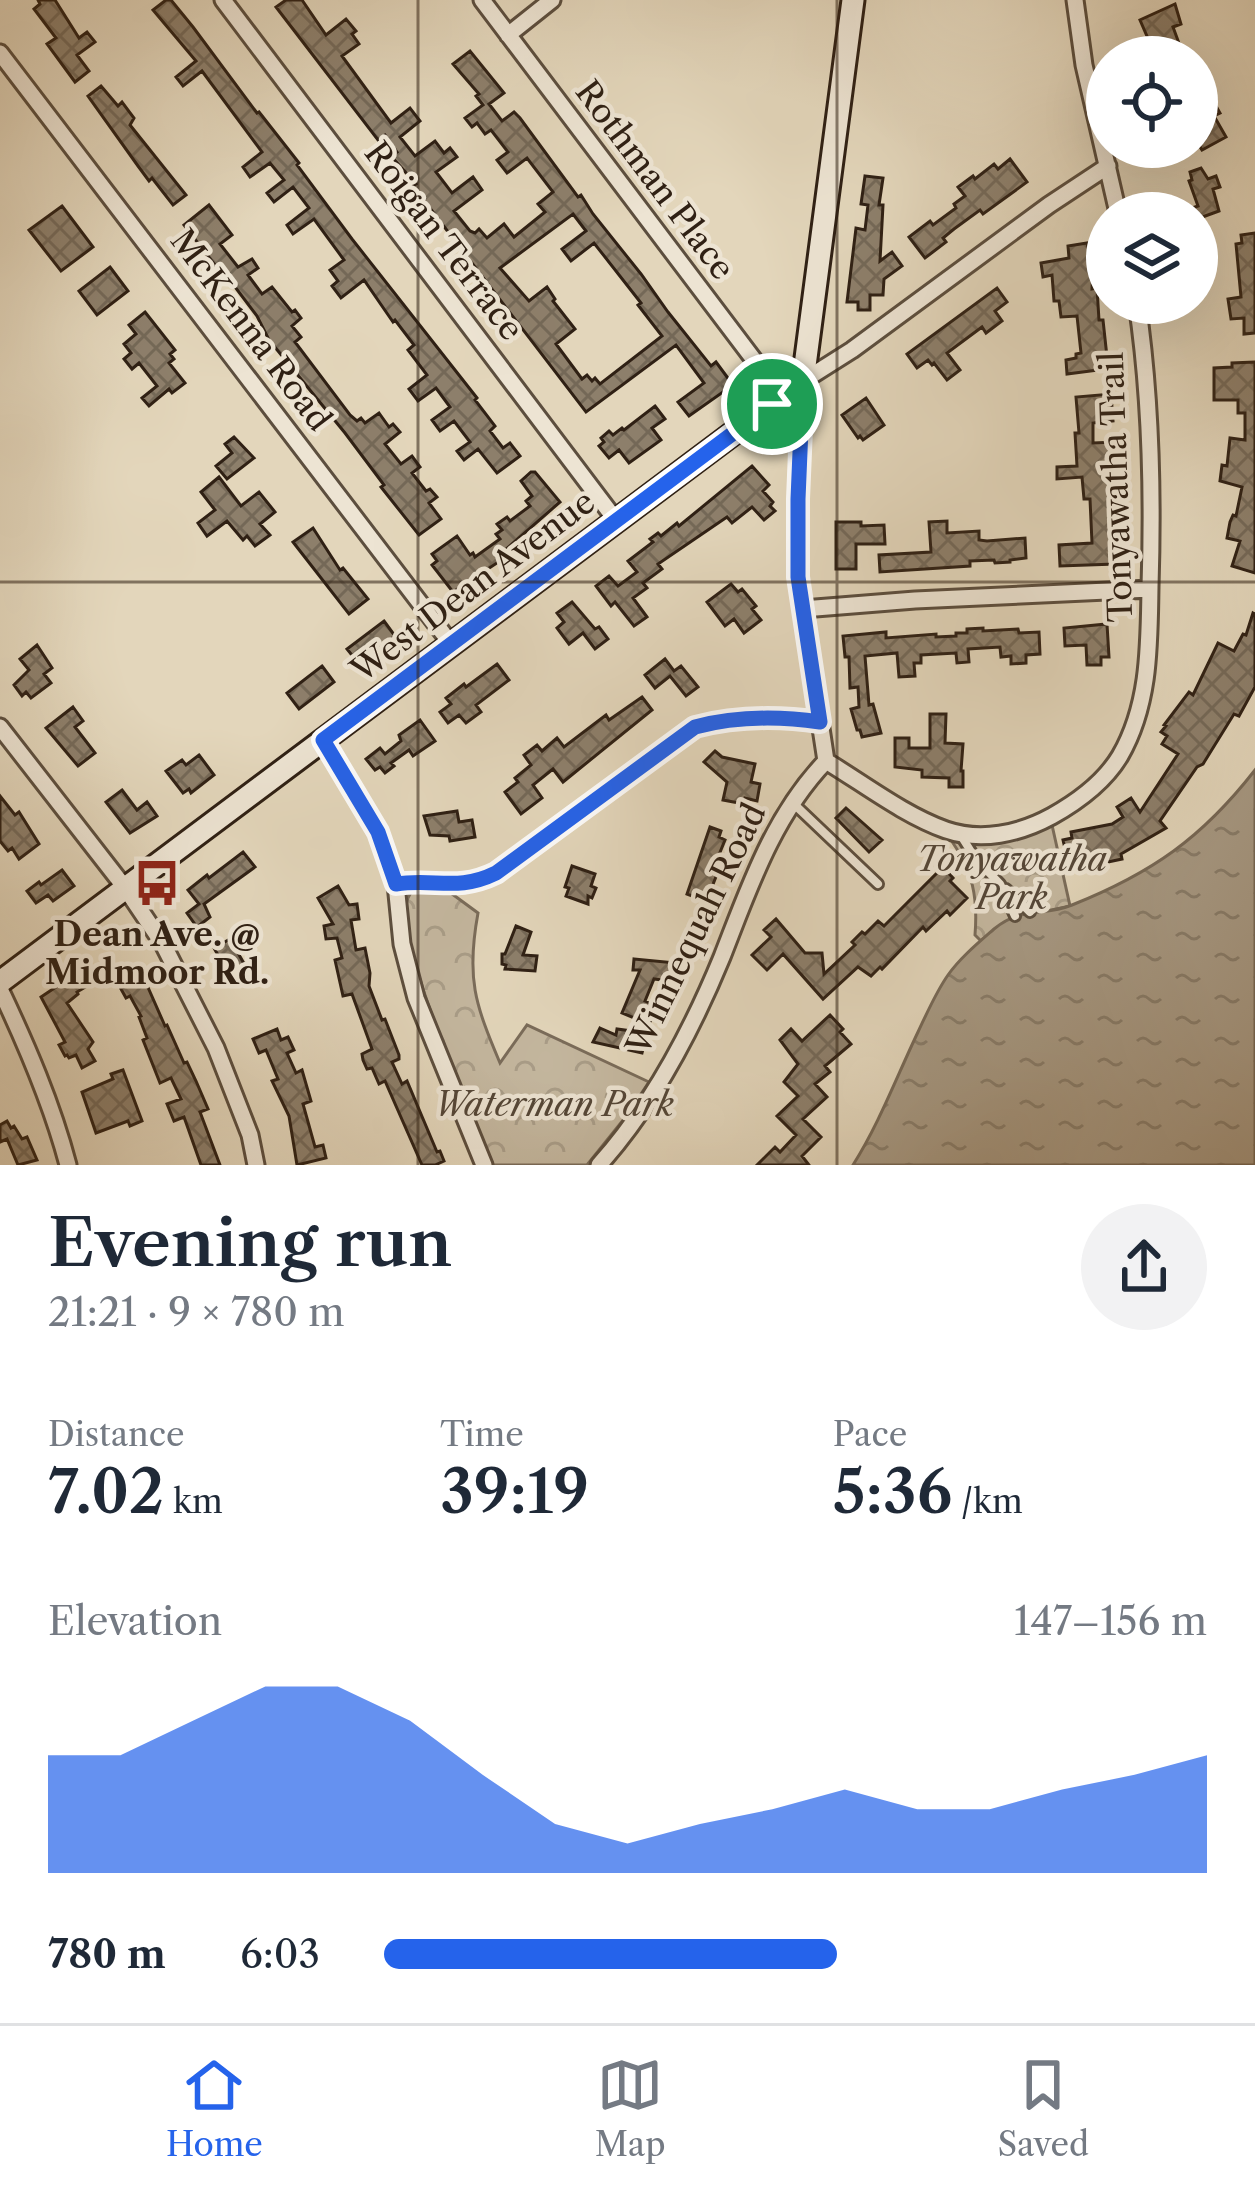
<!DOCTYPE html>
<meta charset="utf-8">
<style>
body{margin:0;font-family:"Libre Caslon Text",serif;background:#f2f2f3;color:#1f2937;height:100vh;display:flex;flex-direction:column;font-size:45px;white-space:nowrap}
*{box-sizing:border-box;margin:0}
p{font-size:39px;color:#747a83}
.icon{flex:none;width:66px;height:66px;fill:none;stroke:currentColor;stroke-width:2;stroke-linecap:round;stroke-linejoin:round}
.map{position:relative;height:1165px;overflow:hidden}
.details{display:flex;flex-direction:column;background:#fff;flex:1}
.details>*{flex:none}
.fabs{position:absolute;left:1086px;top:36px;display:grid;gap:24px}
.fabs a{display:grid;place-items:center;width:132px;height:132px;border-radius:50%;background:#fff;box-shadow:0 12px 48px #0002;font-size:60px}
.pin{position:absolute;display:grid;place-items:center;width:102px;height:102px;color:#fff;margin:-51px;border:6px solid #fff;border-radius:50%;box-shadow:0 3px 12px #0007}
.round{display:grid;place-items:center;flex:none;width:126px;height:126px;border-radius:63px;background:#f2f2f3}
.overview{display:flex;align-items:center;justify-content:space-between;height:204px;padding:0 48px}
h1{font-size:66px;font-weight:600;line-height:90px}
.figures{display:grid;grid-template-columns:repeat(3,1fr);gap:18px;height:204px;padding:12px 48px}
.figures div{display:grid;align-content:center}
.figures b{font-size:60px;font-weight:600}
.figures small{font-size:33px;font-weight:400}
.figures p{font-size:33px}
.chart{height:336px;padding:24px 48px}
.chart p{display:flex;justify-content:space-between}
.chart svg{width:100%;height:216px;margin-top:12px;fill:#2563eb;opacity:.7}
ul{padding:0 48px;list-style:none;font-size:39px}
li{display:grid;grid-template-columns:192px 144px 1fr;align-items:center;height:90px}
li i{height:30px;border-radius:15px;background:#2563eb}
.tab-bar{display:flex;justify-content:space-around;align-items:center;height:168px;border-top:3px solid #e0e1e3;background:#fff;font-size:33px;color:#747a83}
.tab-bar a{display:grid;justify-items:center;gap:6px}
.tab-bar .current{color:#2563eb}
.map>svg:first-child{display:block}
.park{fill:url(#park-crowns);stroke:#7a6c5a;stroke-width:3}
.water{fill:url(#water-ripples);stroke:#766856;stroke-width:3}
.building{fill:url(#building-cross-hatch);stroke:#2f2014;stroke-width:3;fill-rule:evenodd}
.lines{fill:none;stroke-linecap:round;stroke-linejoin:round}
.lane-casing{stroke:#5c4e3e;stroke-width:14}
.street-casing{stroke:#5c4e3e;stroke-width:21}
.secondary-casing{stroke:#2f2014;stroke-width:27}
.lane{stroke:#ede4d3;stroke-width:8}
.street{stroke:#ede4d3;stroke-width:15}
.secondary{stroke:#ede4d3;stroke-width:21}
.route-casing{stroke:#fff;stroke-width:24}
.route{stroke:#2563eb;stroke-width:15}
.grid{fill:none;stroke:#2f2014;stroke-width:3;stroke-opacity:0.55}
.labels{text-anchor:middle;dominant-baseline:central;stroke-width:9;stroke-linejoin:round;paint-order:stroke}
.street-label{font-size:33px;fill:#2f2014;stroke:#ede4d3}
.park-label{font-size:33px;font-style:italic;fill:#544637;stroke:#ede4d3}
.poi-label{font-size:33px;font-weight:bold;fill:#2f2014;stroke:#ede4d3}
</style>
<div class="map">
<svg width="1255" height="1165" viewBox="0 0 1255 1165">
<defs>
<pattern id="park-crowns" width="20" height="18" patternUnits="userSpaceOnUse" patternTransform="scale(3)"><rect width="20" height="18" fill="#c4b79f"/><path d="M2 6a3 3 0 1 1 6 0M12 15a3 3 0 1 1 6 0" fill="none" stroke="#a99d88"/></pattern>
<pattern id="water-ripples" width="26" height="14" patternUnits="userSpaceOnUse" patternTransform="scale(3)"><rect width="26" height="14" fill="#a69882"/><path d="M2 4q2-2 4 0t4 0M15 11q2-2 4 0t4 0" fill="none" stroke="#887c69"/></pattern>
<pattern id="building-cross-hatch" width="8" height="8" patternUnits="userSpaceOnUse" patternTransform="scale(3)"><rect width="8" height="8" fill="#8d7f6b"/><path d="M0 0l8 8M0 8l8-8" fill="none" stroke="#746857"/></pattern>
</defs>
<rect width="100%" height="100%" fill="#e3d6bb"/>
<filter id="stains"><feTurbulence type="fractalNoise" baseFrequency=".00167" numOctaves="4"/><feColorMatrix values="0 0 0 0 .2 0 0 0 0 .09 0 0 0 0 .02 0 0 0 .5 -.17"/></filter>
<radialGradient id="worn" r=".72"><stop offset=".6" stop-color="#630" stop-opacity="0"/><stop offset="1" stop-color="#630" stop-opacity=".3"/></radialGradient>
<path class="park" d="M1052 825 1070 906C1030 916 1014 911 981 941L975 935C978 898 973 871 951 840 989 847 1017 840 1052 825Z
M444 888 478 913C466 978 475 1004 500 1063L527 1025 649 1082 624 1119 587 1165H493C476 1124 386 927 410 894 416 885 434 888 444 888Z"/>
<path class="water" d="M1255 770V1165H853C879 1124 897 1076 918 1032 927 1013 936 992 948 975 960 958 978 943 994 929 1022 906 1042 917 1072 905 1152 873 1202 838 1255 770Z"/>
<path class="building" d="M38 0H55L79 38 87 32 95 42 77 55 89 71 75 82 47 44 56 38 34 9 40 4Z
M166 0H171L193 27 257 113 259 112 299 163 297 165 352 239 477 398 475 400 495 426 490 431 503 448 510 443 520 456 497 473 478 449 464 460 457 451 470 442 454 421 440 431 432 420 450 407 436 388 418 401 409 389 427 375 408 350 414 345 395 320 393 322 364 280 341 298 332 286 338 281 330 270 344 260 314 219 293 234 287 225 309 208 293 187 274 202 267 193 284 180 270 163 250 177 243 167 262 152 202 71 183 86 176 77 196 61 153 10Z
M286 0H302L326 35 346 19 356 31 352 34 359 44 342 56 391 123 410 108 420 121 400 137 415 156 435 141 444 153 450 148 457 157 436 172 452 193 473 177 482 190 454 211 470 231 475 233 479 229 487 238 504 224 514 237 545 212 538 204 553 192 527 158 507 173 497 160 508 152 491 130 485 134 477 123 472 127 465 118 483 105 476 96 479 94 453 64 470 51 504 93 489 104 502 121 514 112 520 118 578 197 581 195 593 214 641 274 668 312 711 366 716 362 733 385 689 416 678 402 704 383 676 345 586 412 413 186 416 184 391 156 397 152 385 135 378 140 276 7ZM573 214 586 231 562 249 571 261 594 243 641 303 638 305 662 336 600 384 595 378 592 381 587 375 582 379 556 344 575 329 553 301 555 299 547 287 529 301 500 268Z
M1175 4 1181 24 1173 27 1184 57H1156L1140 20Z
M101 86 118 106 122 102 134 118 130 125 186 195 173 205 152 178 149 181 138 166 88 96Z
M1207 90 1220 113 1214 116 1226 137 1202 150 1197 142V106L1207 101Z
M1010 159 1027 182 983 214 980 210 954 229 943 238 946 242 925 258 909 237 930 221 933 225 956 208 954 204 965 196 958 187 973 176 975 179 994 164 998 169Z
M1201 168 1208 179 1216 176 1220 187 1213 189 1219 211 1197 219V213H1194L1192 208 1198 206 1189 181 1192 180 1190 172Z
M865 176 883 178 879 205H883L880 261 892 252 902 266 884 279 883 295H870V310H858V302H847L856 228 865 230 868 205 861 204Z
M209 205 232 235 220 244 238 267 252 259 258 268 248 275 262 294 272 287 292 312 295 310 301 318 292 326 301 337 295 342 350 415 357 421 361 418 365 423 379 413 389 427 393 424 400 432 385 444 401 464 412 456 420 467 412 473 426 491 430 489 437 497 429 503 441 519 419 535 381 487 384 485 345 433 269 340 257 316 220 267 218 269 184 225Z
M62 206 93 247 61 271 29 230Z
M1255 233V333L1244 334V318L1231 319 1228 299 1241 297 1236 244 1242 243 1241 235Z
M1087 243 1093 266 1092 289 1097 288 1099 320H1103L1107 357 1104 358 1106 369 1067 374 1066 360 1076 358V354L1081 353 1077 316 1061 317 1059 301H1054L1052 275 1043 277 1041 263 1069 258 1068 246Z
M110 267 128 291 97 315 79 291Z
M997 288 1007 302 995 311 1002 321 986 333 982 327 947 353 960 370 947 380 934 363 932 365 928 360 917 368 907 354Z
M145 312 175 350 170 354 174 359 169 363 185 383 172 393 169 389 149 406 142 398 157 386 139 363 132 369 124 359 131 353 124 344 136 334 129 325Z
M1255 362V573L1232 566 1240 541 1227 538 1230 522 1233 515 1236 516 1242 487 1220 481 1222 465 1227 466 1230 438 1245 440V413H1238V400H1214V368L1232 367V363Z
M1111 394 1113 421 1093 423V443L1115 442 1118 497 1117 523 1116 533H1114L1115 564 1060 566 1059 545 1092 543 1090 499H1084L1082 477 1057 479V467L1077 466 1075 433H1079L1076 397Z
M866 398 884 425 863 440 860 436 858 438 842 415Z
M655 406 665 419 652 428 661 440 629 463 619 450 609 458 599 446 604 442 601 438 609 431 613 435 622 428 624 430Z
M234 437 254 458 227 479 216 466 232 453 225 444Z
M752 466 769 485 763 491 773 502 770 506 775 511 764 520 752 507 732 523 727 517 658 564 662 569 643 583 647 588 633 598 647 617 634 626 615 602 611 606 596 586 609 576 618 586 637 572 628 561 653 542 650 539 658 533 661 536 677 523 679 526Z
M531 472H535L560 502 497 557 500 561 453 592 432 565 437 561 432 554 457 536 470 555 473 553 475 557 500 539 496 534 502 530 497 524 507 517 510 521 530 506 526 501 532 496 521 481Z
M219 477 241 506 259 492 275 512 260 524 270 535 255 546 247 536 243 540 227 521 207 536 198 523 215 510 201 492Z
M947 521V533L979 531V540L987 541 1025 538 1026 558 1010 560V562L995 563 994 560 970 561V566L880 572 879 555 931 552 929 522Z
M836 522H861V526L884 525 885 544H856V569H836Z
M313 528 340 570 343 568 368 599 349 614 293 542Z
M731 584 738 592 742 589 756 606 752 609 761 620 744 633 734 619 725 626 707 602Z
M572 602 595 629 599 627 608 639 595 649 583 633 569 644 557 628 564 622 557 613Z
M1253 613 1255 614V687L1239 716 1234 714 1203 764 1197 767 1160 821 1166 828 1121 854 1122 859 1070 870 1063 840 1072 838 1071 832 1112 824 1123 817 1117 807 1131 798 1140 812 1178 754 1162 744 1167 736 1161 732 1166 726 1164 725 1189 692 1193 695 1218 643 1234 651 1243 634 1246 635Z
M384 621 395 636 359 664 347 649Z
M1107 624 1109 657H1101V665H1087L1086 645 1065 646 1064 628Z
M983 628V631L1018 629 1019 633 1039 632 1040 654 1026 655V663L1011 664V656L1001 657 1000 647 968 649 969 662 957 663 956 653 921 655V663H914L915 676 899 677 897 653 865 656 869 705 873 704 881 733 862 737 860 730H857L851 709 859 707 858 687 850 688 849 657H845L843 636 886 632V638L936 634V637L956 636V633H967V629Z
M37 645 52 668 44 674 51 683 31 698 26 692 22 696 14 685 29 670 20 659Z
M665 659 674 671 681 666 698 687 686 696 670 676 655 688 645 675Z
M497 664 509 680 476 705 481 712 466 723 459 715 448 723 440 712 451 704 446 698 464 684 466 687Z
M322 666 334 682 299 709 287 693Z
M642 697 652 710 563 782 553 769 533 785 542 798 521 814 505 792 518 782 515 778 531 765 524 755 537 745 542 751 557 738 564 747 606 715 609 720Z
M73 707 83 721 75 727 95 753 78 766 46 728Z
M930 714H946L945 743 963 744 961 771H963V787H949V778L922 777V770L895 767V738H909V748H930Z
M420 720 435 741 413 756 409 750 391 763 394 766 385 773 380 767 375 770 366 759 380 748 385 754 401 741 399 735Z
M715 751 722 757 755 764 751 782 760 784 757 801 745 798 744 804 723 800 727 782 704 762Z
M199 755 214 775 191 793 189 789 183 793 166 771 182 760 186 765Z
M122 790 137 810 147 802 157 816 130 833 106 802Z
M0 796 15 815 19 812 39 844 19 859 12 848 8 851 0 841Z
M846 808 882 840 869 852 836 818Z
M457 811 459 822 472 820 475 837 450 841 449 836 430 835 424 816Z
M710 827 721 831 719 837 725 840 712 872 717 874 710 892 706 891 703 900 687 894Z
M243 852 255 867 204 904 210 917 197 927 187 913 199 904 188 890 207 875 209 878Z
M572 866 595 874 591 886 596 888 592 898 588 896V904L566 896 569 888 565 887Z
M943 867 953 878 950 881 967 898 950 915 947 911 926 931 923 927 882 969 880 967 871 976 858 967 823 999 783 954 767 970 752 955 771 937 764 930 776 919 805 953H822L824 974 855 945 852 942 862 932 865 934 878 921 884 926Z
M62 870 74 886 53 901 48 895 36 903 27 891 39 882 41 885Z
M338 886 349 905 357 904 359 919 351 920 356 950 365 948 370 973 369 986 382 1020 385 1019 399 1055V1059L392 1062 402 1084 407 1081 437 1152 440 1151 444 1161 435 1165H422L385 1081 379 1084 372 1068 367 1069 363 1060 362 1054 372 1049 352 994 343 996 335 960 342 958 337 938 326 939 324 926 333 924 318 898Z
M516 926 531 932 523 955 537 956 535 971 505 969 506 965 502 964V954H505Z
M230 939 246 967 224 980 215 966 222 962 214 948Z
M634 959 676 963 675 966H679L678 982 654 979 645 1001 657 1006 649 1024 622 1013 640 970H633Z
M94 970 99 979 77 992 78 994 67 1003 93 1042 88 1049 95 1061 82 1068 76 1055 69 1058 67 1055 65 1056 59 1045 65 1042 41 997 62 983 63 985 74 978 76 981Z
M143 976 165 1026 167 1025 184 1063 187 1062 196 1081 208 1109 200 1112 220 1165H201L184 1117 174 1121 167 1104 181 1099 171 1078 160 1083 143 1040 147 1038 139 1017 141 1016 130 996 126 998 121 989Z
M830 1015 843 1029 840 1032 851 1044 825 1066 830 1072 815 1084 827 1097 803 1119 821 1137 802 1156 809 1165H757L775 1147 780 1152 796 1135 777 1116 798 1096 784 1082 798 1064 780 1040 791 1029 802 1041Z
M600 1028 616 1035 617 1029 647 1033 642 1053 593 1042Z
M277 1029 281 1040 288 1037 294 1050 287 1053 296 1073 302 1070 311 1101 303 1104 315 1147 323 1145 326 1158 297 1165 289 1116 272 1081 278 1079 266 1050 259 1053 253 1039Z
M123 1070 142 1121 130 1126 128 1121 96 1133 82 1092 113 1079 111 1074Z
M7 1121 11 1128 14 1126 22 1139 27 1137 37 1160 18 1165 7 1139 0 1142V1125Z"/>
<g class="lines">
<defs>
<path id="lane" d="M795 805 878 884
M960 834 975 858 1000 884 1015 916
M1006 889 1030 912"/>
<path id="street" d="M223 0 615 519
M482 0 782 397
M1075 0 1084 65 1118 213
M508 35 552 0
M0 53 452 645
M803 609 915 600 1150 589
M0 727 126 889 163 944 216 1048 250 1135 256 1165
M323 740 378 832 396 884 402 944 416 998 484 1165
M826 761C864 784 904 815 946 830 981 842 1019 834 1052 816 1077 802 1105 781 1120 756 1150 704 1149 645 1150 587 1153 492 1151 397 1137 303
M396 884C434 879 459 892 495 873L695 727C737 716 778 715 820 722
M0 989C27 1046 52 1104 68 1165
M599 1165C652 1106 692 1030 722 957 749 888 773 816 826 761L798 577V499L803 381 852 350 1049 205 1108 166"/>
<path id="secondary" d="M0 982 803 381 853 0"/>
</defs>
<use href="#lane" class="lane-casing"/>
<use href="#street" class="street-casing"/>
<use href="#secondary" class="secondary-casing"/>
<use href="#lane" class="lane"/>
<use href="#street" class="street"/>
<use href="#secondary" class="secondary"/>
</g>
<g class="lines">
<defs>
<path id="route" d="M803 381 798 499V577L820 722C778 716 737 716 695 727L496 873C457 892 436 878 396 884L378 832 323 740Z"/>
</defs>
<use href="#route" class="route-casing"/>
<use href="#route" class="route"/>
</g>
<path class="grid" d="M418 0V1165M837 0V1165M0 582H1255"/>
<defs>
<symbol id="bus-bare" viewBox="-9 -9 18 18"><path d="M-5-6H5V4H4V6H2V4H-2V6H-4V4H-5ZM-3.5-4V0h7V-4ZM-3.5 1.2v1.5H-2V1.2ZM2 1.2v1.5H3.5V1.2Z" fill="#8f2418" stroke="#ede4d3" stroke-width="2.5" paint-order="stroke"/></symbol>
</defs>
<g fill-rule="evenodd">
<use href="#bus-bare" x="124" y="850" width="66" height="66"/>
</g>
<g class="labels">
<g class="street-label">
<text transform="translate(655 180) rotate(53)">Rothman Place</text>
<text transform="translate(444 241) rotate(53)">Roigan Terrace</text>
<text transform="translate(251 330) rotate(53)">McKenna Road</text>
<text transform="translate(1116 487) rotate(-92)">Tonyawatha Trail</text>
<text transform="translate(473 586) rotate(-37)">West Dean Avenue</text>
<text transform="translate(696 929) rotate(-64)">Winnequah Road</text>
</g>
<g class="park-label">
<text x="1012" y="859">Tonyawatha<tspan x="1012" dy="38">Park</tspan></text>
<text x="554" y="1104">Waterman Park</text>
</g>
<g class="poi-label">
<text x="157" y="934">Dean Ave. @<tspan x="157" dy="38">Midmoor Rd.</tspan></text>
</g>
</g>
<rect width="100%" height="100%" filter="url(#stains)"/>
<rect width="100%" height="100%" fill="url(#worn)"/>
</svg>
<div class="fabs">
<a><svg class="icon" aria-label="locate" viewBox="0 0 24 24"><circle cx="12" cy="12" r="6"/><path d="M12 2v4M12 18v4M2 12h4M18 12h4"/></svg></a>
<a><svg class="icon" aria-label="layers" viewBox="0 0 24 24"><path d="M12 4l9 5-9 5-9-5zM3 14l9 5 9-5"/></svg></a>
</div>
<div class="pin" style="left:772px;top:404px;background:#1e9e55"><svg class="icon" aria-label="arrive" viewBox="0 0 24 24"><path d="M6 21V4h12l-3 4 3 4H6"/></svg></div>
</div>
<section class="details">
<div class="overview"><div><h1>Evening run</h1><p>21:21 · 9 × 780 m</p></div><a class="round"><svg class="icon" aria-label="share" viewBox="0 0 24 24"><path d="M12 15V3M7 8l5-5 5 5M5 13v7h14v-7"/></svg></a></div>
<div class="figures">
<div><p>Distance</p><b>7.02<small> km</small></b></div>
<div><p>Time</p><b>39:19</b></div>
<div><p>Pace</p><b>5:36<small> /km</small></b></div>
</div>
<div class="chart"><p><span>Elevation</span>147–156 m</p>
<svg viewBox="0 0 160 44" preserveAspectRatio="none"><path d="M0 44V20L10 20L20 13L30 6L40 6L50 13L60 24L70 34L80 38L90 34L100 31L110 27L120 31L130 31L140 27L150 24L160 20V44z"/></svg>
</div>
<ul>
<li><b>780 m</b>6:03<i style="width:55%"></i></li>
</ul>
</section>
<nav class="tab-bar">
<a class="current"><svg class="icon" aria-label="home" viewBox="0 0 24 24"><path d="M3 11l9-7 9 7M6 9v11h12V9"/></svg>Home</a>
<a><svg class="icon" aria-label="map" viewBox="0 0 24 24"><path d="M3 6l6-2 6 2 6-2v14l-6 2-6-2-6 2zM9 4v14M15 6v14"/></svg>Map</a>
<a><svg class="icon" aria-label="saved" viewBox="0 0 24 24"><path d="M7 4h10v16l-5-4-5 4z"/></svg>Saved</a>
</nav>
